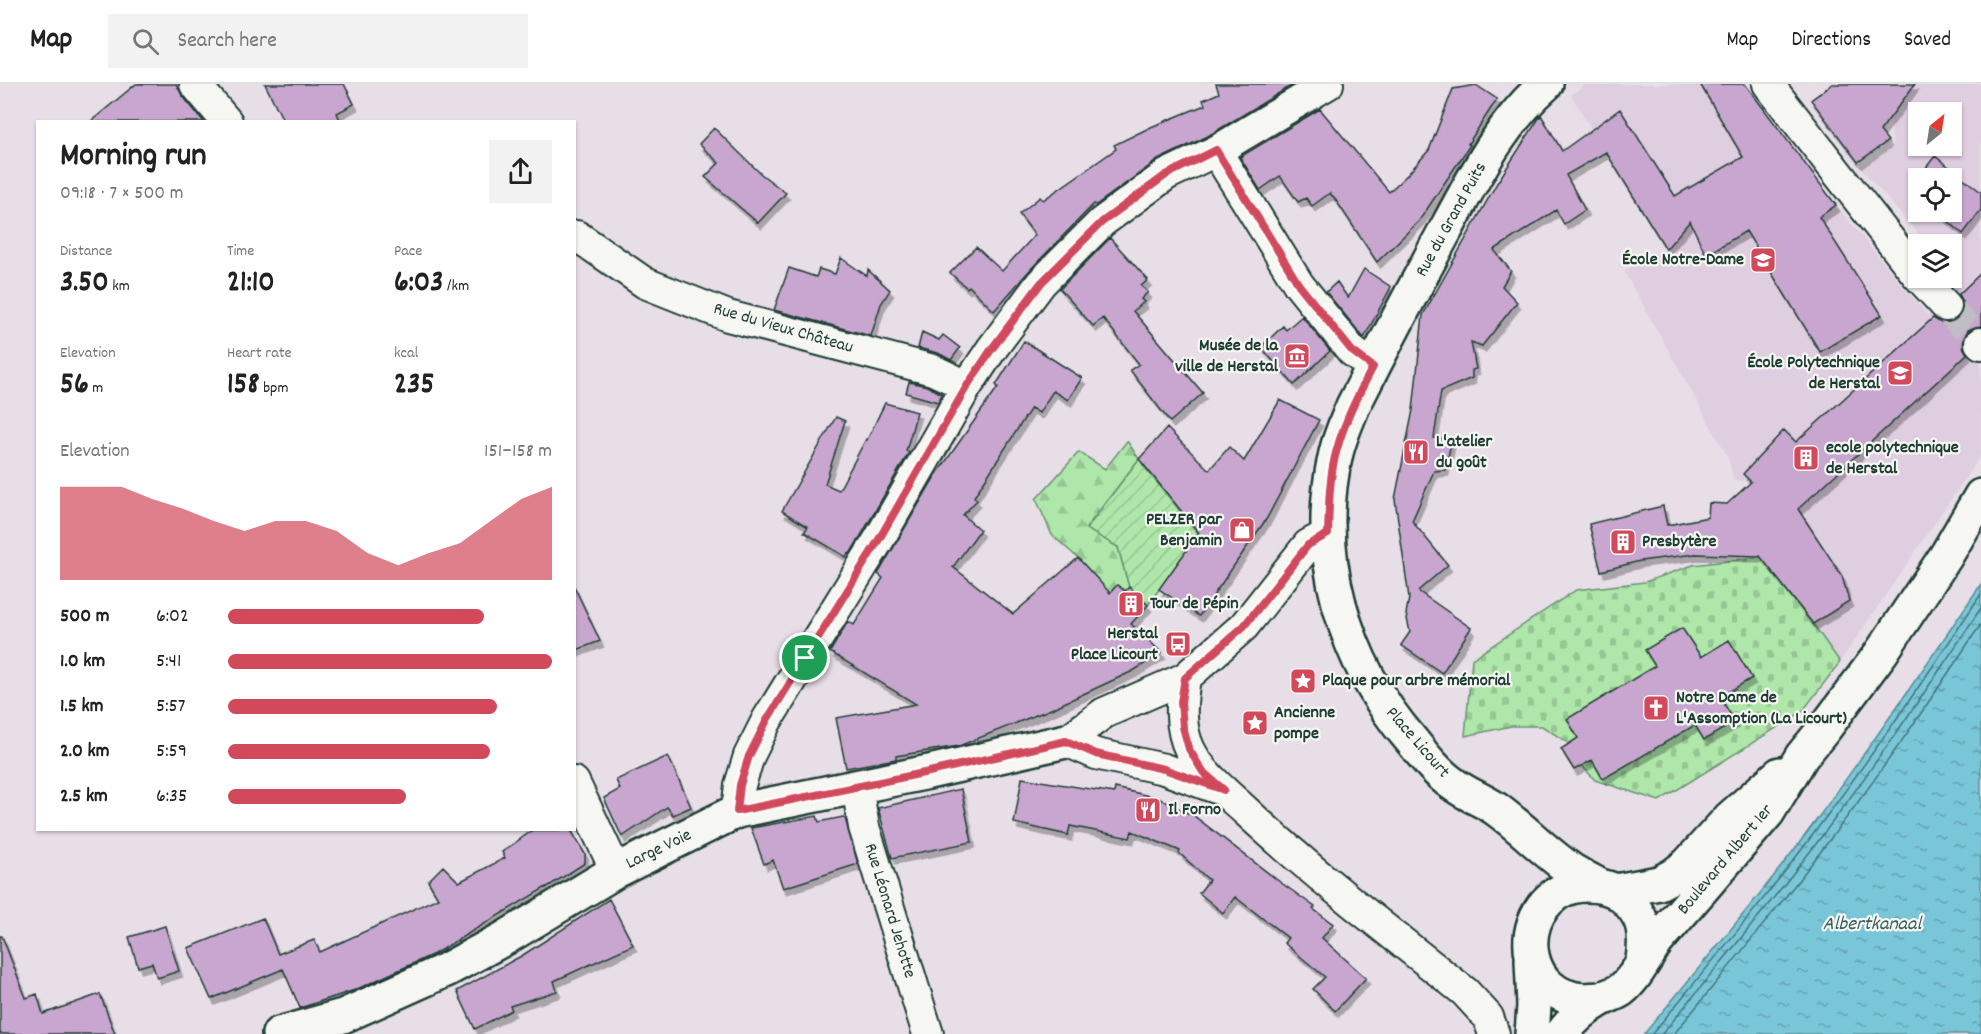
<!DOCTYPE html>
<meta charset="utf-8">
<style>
body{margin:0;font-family:Dekko,sans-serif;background:#f2f2f2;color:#222;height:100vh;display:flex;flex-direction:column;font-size:22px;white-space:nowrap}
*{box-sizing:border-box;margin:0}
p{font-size:20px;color:#767676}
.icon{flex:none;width:33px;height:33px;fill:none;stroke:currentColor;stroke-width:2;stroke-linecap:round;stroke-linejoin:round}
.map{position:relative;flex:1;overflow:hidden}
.panel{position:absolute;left:36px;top:36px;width:540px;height:711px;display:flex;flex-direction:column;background:#fff;border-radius:0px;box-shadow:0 2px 4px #0004}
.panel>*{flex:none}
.needle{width:39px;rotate:30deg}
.fabs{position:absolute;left:1908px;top:18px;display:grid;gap:12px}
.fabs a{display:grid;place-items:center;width:54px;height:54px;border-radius:0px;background:#fff;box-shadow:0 2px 4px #0004;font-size:30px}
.pin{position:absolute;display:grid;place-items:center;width:51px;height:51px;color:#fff;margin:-26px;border:3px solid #fff;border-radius:50%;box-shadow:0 2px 6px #0007}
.round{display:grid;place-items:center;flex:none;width:63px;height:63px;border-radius:0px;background:#f2f2f2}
.head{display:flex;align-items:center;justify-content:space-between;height:102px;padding:0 24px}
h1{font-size:33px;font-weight:700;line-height:45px}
.metrics{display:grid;grid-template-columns:repeat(3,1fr);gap:9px;height:102px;padding:6px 24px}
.metrics div{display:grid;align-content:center}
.metrics b{font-size:30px;font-weight:700}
.metrics small{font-size:16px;font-weight:400}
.metrics p{font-size:16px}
.chart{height:168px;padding:12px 24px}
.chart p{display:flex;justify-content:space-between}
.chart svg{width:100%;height:108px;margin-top:6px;fill:#d1495b;opacity:.7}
ul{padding:0 24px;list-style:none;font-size:20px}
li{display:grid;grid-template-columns:96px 72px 1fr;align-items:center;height:45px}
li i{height:15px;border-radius:8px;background:#d1495b}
header{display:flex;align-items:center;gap:36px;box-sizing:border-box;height:84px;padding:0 30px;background:#fff;border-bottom:2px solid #e0e0e0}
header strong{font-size:28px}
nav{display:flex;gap:33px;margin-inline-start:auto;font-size:21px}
.search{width:420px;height:54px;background:#f2f2f2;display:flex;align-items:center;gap:15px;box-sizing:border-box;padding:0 21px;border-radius:0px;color:#767676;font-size:22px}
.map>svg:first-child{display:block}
.built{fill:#dfcde0;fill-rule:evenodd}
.forest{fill:url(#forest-firs);stroke:#67926f;stroke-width:1.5}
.cemetery{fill:url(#cemetery-stones);stroke:#67926f;stroke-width:1.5}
.garden{fill:url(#garden-furrows);stroke:#67926f;stroke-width:1.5}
.water{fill:url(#water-ripples);stroke:#568f97;stroke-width:1.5}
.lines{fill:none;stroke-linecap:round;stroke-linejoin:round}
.shore{stroke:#437476;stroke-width:1.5}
.building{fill:#c9a6cf;stroke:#1f3d34;stroke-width:1.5;filter:url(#shadow)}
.minor-tunnel{stroke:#c0bec4;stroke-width:30;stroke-dasharray:30 15;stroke-linecap:butt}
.minor-casing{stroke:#1f3d34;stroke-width:34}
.tertiary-casing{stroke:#1f3d34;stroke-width:38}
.secondary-casing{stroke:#1f3d34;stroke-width:38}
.minor{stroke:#f6f6f2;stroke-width:30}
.tertiary{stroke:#f6f6f2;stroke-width:33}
.secondary{stroke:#f6f6f2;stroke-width:33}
.route-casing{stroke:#fff;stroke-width:12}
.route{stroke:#d1495b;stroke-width:8}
.labels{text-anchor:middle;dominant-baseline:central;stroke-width:4.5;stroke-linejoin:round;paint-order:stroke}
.street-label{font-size:18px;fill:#1f3d34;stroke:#f6f6f2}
.poi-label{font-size:18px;font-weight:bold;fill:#1f3d34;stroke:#f6f6f2;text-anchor:start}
.water-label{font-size:20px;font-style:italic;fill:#365f5d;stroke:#f6f6f2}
</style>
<header>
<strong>Map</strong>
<div class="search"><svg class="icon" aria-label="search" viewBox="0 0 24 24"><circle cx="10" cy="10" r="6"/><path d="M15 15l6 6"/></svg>Search here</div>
<nav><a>Map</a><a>Directions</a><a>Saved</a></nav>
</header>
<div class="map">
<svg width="1981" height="950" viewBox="0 0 1981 950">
<defs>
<pattern id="forest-firs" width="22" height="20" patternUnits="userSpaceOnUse" patternTransform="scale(1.5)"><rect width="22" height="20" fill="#afe6aa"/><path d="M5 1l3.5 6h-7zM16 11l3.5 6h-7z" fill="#96c693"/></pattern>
<pattern id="cemetery-stones" width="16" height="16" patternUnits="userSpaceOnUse" patternTransform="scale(1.5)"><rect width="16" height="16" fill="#afe6aa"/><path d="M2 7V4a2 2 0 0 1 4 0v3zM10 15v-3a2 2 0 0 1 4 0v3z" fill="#96c693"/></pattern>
<pattern id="garden-furrows" width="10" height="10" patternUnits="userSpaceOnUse" patternTransform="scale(1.5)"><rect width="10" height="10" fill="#afe6aa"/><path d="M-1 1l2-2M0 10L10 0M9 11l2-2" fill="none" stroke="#96c693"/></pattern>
<pattern id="water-ripples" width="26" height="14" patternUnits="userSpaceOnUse" patternTransform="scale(1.5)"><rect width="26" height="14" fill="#7ac6d9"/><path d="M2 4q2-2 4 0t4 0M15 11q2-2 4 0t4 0" fill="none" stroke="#63a2b1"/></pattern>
<filter id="shadow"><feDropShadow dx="3.5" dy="6" stdDeviation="0" flood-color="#0004"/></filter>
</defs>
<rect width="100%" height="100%" fill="#e8dee8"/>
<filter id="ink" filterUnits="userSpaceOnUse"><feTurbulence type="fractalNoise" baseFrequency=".0167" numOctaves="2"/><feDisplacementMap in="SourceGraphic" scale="12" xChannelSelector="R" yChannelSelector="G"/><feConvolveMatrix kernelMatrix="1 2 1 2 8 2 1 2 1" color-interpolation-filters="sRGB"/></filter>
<g filter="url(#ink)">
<path class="built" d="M1586 0H1745L1836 121 1905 205 1928 231 1960 199 1952 189V160H1927L1861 84 1893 64 1890 33 1899 0H1981V371L1840 578 1813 540 1761 473 1738 410 1750 398 1734 396 1728 373 1624 187 1665 165 1571 11ZM1918 28H1952V62H1918ZM1918 94H1952V128H1918Z"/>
<path class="forest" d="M1127 357 1139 375 1086 444 1118 463 1129 503 1125 507 1117 501 1110 509 1078 474 1052 451 1036 415 1079 368 1105 385Z"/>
<path class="cemetery" d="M1761 473 1813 540 1840 578 1802 628 1659 717 1595 696 1584 684 1567 658 1542 642H1511L1465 652 1472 575 1576 506 1645 498 1693 481Z"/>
<path class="garden" d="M1139 375 1199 449 1148 521 1129 503 1118 463 1086 445Z"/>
<path class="water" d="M1981 500V950H1644C1702 880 1761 811 1815 738 1872 660 1927 580 1981 500Z"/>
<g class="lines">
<path class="shore" d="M1652 950C1709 881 1767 813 1820 741 1876 666 1929 589 1981 510
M1662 950C1717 884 1773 817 1825 748 1879 675 1931 600 1981 524
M1674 950C1727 885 1781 821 1831 754 1884 685 1933 612 1981 540"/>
</g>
<path class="building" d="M136 0H176L182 11 204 38H90Z
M265 0H344L354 20 337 29 341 38H284Z
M1216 0H1294L1208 52 1158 76 1096 121 1094 120 1029 187 994 227 969 202 967 204 950 189 976 163 1002 187 1035 151 1019 130 1040 113 1043 116 1116 65 1114 61 1151 43 1205 21 1203 16 1219 9Z
M1700 0H1745L1836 121 1819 133 1882 231 1820 268 1746 147 1706 171 1690 137 1666 165 1606 68 1566 91 1585 126 1564 140 1556 126 1494 166 1511 187 1502 202 1517 218 1482 262 1471 258 1476 285 1472 286V294L1441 307 1434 354 1452 355 1445 386 1434 387 1412 437 1448 481 1418 507 1471 544 1442 589 1401 561 1410 548 1406 530 1409 514 1395 415 1413 326 1423 231 1497 99 1541 31 1562 67 1620 25 1675 112 1743 73Z
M1832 0H1915L1880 47 1888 57 1858 78 1811 16Z
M1476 1 1497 15 1468 60 1470 61 1419 137 1377 178 1333 112H1332L1330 109 1312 122 1306 114 1298 118 1280 92 1260 106 1240 73 1320 25 1389 108 1408 90 1429 66 1453 5Z
M714 44 761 90 786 109 758 139 705 93 719 79 699 60Z
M1935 72 1981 108V126L1963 150 1938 128H1952V94H1918V110L1911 103Z
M1110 154 1148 196 1141 202 1148 208 1141 215 1144 218 1133 227 1203 309 1170 338 1130 286 1139 280 1103 234 1093 242 1060 205Z
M841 174 867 192 868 186 890 206 881 220 871 252 774 226 789 184 816 193 819 185 835 190Z
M1364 185 1391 203 1364 254 1326 208 1337 198 1348 214Z
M1981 189V242L1975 243 1968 246 1964 254 1963 263 1967 270 1798 425 1842 492 1849 517 1813 540 1760 472 1695 470 1640 477 1601 487 1589 440 1663 422 1667 441 1708 433 1709 419 1727 420 1751 398 1743 390 1784 346 1796 358 1933 234 1941 239H1949L1957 235 1963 226V218L1959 210Z
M1302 232 1330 267 1294 301 1261 263 1283 242 1286 246Z
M922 248 939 256 943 251 960 264 951 276 938 269 918 264Z
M1024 257 1082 294 1068 316 1053 307 1039 329 1031 324 974 413 977 416 963 431 980 446 953 483 1013 530 1078 474 1110 509 1117 501 1125 507 1129 503 1148 521 1131 540 1162 569 1133 587 1051 625 959 662 896 672V675L846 684 836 634 916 620 830 568 848 537 854 541 883 494 878 490 934 394 998 303 996 301Z
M909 298 927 302 942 310 938 318 906 309Z
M1280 316 1319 336 1267 434 1199 532 1159 505 1199 449 1139 375 1167 344 1209 386 1229 363 1244 377Z
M885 319 917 328 906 367 909 368 863 448 850 470 848 469 846 473 804 448 808 443 782 427 836 333 845 337 825 400 839 406 866 355 867 356Z
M574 502 600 557 574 567Z
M1682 544 1701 573 1729 556 1752 594 1720 613 1735 638 1704 656 1695 641 1603 695 1592 676 1574 686 1561 665 1578 654 1567 635 1655 582 1645 566Z
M668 672 691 723 673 731 667 723 622 753 604 714 620 705 616 696Z
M1022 694 1114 709 1115 704 1158 714 1194 732 1280 798 1315 823 1313 825 1333 840 1322 854 1366 894 1335 927 1313 905 1325 893 1284 859 1288 854 1235 813 1223 829 1199 809 1209 796 1179 769 1180 767 1132 747 1130 754 1070 742 1068 751 1014 739Z
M961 705 972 758 892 774 878 724Z
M817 732 819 738 843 733 845 734 858 780 783 804 773 776 764 780 751 744Z
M533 746H571L585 770V779L546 804V803L434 870 355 906 300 924 283 885 211 915 188 864 263 834 278 870 314 856 320 868 438 814 428 797 443 782 459 798 505 774 502 768Z
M609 815 633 861 554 897 557 907 510 922 512 926 475 945 457 907 523 871Z
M165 842 179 887 157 894 152 879 138 883 129 853Z
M0 852H2L26 914 37 910 43 930 100 910 115 950H0Z"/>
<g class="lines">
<path class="minor-tunnel" d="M1946 222 1980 259"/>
<defs>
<path id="minor" d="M195 0 227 38
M1768 0 1918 192
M1216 67 1299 201 1352 267 1373 283
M577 152 645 199 728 232 933 286 967 302
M1920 194 1946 222
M1980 259 1981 260
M1185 594C1181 618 1179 644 1190 666 1203 692 1228 710 1249 730 1317 793 1392 850 1465 908L1488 933 1494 950
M574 698 616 787
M857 703 864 743 928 950
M1224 707 1164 685 1096 670 1066 657 1104 629 1185 594 1244 542 1308 461 1328 450
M737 727 740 701 749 672 767 636 878 457 967 302 991 266 1041 199 1102 138 1166 91 1216 67 1328 0"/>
<path id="tertiary" d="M1546 0C1500 40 1474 94 1445 147 1414 204 1383 263 1353 322 1347 337 1340 352 1336 369 1312 470 1344 579 1412 657 1424 672 1437 689 1453 700 1466 710 1483 716 1496 725 1521 743 1542 765 1567 783 1576 790 1588 795 1598 801
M279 950 343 932 446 886 505 854 616 787 737 727 929 688 1066 657"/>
<path id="secondary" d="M1616 807 1659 799 1674 791 1688 780 1730 734 1780 690
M1601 915C1595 915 1589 916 1583 916 1527 912 1513 841 1556 810 1565 804 1576 801 1586 801 1599 801 1611 803 1621 811 1644 830 1647 848 1643 876
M1532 950 1534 922 1532 876
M1562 950C1572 936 1586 924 1600 916 1607 912 1615 910 1621 906 1637 893 1645 874 1657 857L1768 728 1802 672 1825 644 1881 569 1946 472 1981 412"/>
</defs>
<use href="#minor" class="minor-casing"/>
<use href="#tertiary" class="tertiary-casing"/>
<use href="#secondary" class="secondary-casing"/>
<use href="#minor" class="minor"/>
<use href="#tertiary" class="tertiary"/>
<use href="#secondary" class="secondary"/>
</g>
</g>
<g class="lines" filter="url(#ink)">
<defs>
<path id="route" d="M1216 66 1299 201 1352 267 1373 283C1359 309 1345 336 1337 365 1329 392 1329 422 1328 450L1308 461 1244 542 1185 594 1181 618 1183 643 1189 665 1203 688 1224 706 1164 685 1096 670 1066 657 929 688 737 727 740 701 749 672 767 636 878 457 967 302 991 266 1041 199 1102 138 1166 91Z"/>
</defs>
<use href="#route" class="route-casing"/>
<use href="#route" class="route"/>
</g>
<defs>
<symbol id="school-square" viewBox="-11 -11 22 22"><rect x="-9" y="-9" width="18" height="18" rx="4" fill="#d1495b" stroke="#f6f6f2"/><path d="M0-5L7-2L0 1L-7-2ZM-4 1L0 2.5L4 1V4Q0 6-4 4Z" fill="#fff"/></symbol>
<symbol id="museum-square" viewBox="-11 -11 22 22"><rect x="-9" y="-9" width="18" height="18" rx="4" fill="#d1495b" stroke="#f6f6f2"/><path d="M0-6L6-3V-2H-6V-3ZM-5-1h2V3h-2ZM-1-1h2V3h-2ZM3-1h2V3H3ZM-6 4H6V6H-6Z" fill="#fff"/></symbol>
<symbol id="restaurant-square" viewBox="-11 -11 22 22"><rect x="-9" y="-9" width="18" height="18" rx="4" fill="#d1495b" stroke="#f6f6f2"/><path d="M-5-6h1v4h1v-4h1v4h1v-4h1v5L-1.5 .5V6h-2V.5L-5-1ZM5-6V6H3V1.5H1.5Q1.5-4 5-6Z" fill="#fff"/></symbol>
<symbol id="building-square" viewBox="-11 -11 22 22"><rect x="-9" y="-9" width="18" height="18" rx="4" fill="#d1495b" stroke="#f6f6f2"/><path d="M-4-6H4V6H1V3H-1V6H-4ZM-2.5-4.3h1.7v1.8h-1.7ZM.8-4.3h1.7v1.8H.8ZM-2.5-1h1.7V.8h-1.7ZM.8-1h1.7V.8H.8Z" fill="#fff"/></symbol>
<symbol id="shop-square" viewBox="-11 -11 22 22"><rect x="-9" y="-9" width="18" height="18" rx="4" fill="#d1495b" stroke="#f6f6f2"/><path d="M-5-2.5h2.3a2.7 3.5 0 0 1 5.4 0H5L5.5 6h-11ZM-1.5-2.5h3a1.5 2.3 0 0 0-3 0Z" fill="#fff"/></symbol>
<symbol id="bus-square" viewBox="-11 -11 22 22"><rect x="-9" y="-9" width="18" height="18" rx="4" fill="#d1495b" stroke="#f6f6f2"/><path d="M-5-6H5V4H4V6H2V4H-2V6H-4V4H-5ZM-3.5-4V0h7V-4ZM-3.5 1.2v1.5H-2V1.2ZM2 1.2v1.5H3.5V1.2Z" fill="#fff"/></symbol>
<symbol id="sight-square" viewBox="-11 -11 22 22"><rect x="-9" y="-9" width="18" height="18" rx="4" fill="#d1495b" stroke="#f6f6f2"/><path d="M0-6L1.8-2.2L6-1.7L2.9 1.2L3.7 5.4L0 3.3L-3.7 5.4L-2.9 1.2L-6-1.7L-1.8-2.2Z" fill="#fff"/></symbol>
<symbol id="church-square" viewBox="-11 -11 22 22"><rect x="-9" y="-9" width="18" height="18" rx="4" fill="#d1495b" stroke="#f6f6f2"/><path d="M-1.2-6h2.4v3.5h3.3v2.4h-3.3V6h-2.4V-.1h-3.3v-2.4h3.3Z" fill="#fff"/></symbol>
</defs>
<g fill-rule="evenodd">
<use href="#school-square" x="1748" y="161" width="30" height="30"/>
<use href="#museum-square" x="1282" y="257" width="30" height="30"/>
<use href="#school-square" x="1885" y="274" width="30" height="30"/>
<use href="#restaurant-square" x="1401" y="353" width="30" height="30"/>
<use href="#building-square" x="1791" y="359" width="30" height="30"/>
<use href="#shop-square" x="1227" y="431" width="30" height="30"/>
<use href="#building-square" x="1608" y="443" width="30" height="30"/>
<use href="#building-square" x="1116" y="505" width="30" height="30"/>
<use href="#bus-square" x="1163" y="545" width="30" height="30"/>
<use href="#sight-square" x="1288" y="582" width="30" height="30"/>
<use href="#church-square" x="1641" y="609" width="30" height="30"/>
<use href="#sight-square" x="1240" y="624" width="30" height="30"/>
<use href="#restaurant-square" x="1133" y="711" width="30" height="30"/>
</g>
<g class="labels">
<g class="street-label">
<text transform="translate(1452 136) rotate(-61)">Rue du Grand Puits</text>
<text transform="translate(783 245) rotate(16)">Rue du Vieux Château</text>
<text transform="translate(1417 659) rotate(49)">Place Licourt</text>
<text transform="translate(659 766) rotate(-26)">Large Voie</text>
<text transform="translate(1726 776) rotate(-50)">Boulevard Albert 1er</text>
<text transform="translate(889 827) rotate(73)">Rue Léonard Jehotte</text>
</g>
<g class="poi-label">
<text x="1744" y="176" text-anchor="end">École Notre-Dame</text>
<text x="1278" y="262" text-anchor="end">Musée de la<tspan x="1278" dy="21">ville de Herstal</tspan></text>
<text x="1880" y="279" text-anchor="end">École Polytechnique<tspan x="1880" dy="21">de Herstal</tspan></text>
<text x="1436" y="358">L'atelier<tspan x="1436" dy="21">du goût</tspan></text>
<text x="1826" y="364">ecole polytechnique<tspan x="1826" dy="21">de Herstal</tspan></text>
<text x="1222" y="436" text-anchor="end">PELZER par<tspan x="1222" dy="21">Benjamin</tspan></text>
<text x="1642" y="458">Presbytère</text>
<text x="1150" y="520">Tour de Pépin</text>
<text x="1158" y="550" text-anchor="end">Herstal<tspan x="1158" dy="21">Place Licourt</tspan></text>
<text x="1322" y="597">Plaque pour arbre mémorial</text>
<text x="1676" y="614">Notre Dame de<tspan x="1676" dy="21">L'Assomption (La Licourt)</tspan></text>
<text x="1274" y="629">Ancienne<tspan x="1274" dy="21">pompe</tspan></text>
<text x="1168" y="726">Il Forno</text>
</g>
<g class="water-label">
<text x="1872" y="841">Albertkanaal</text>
</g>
</g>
</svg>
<div class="fabs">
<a><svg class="needle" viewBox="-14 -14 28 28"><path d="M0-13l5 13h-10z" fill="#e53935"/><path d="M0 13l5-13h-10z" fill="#767676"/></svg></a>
<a><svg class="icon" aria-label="locate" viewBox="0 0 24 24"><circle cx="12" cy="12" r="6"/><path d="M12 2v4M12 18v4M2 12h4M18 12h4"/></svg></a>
<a><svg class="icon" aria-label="layers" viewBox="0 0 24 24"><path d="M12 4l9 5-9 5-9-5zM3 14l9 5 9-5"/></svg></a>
</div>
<div class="pin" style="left:805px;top:574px;background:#1e9e55"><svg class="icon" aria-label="arrive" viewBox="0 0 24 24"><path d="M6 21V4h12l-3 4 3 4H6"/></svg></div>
<section class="panel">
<div class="head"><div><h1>Morning run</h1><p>09:18 · 7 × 500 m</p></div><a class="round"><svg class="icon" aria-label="share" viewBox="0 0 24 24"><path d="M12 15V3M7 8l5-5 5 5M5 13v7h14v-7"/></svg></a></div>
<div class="metrics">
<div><p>Distance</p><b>3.50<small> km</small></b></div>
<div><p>Time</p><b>21:10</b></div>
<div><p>Pace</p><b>6:03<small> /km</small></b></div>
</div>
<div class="metrics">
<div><p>Elevation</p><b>56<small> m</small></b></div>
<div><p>Heart rate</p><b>158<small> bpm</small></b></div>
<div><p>kcal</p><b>235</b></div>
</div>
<div class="chart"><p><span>Elevation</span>151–158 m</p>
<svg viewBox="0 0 160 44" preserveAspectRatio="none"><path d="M0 44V6L10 6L20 6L30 11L40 15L50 20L60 24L70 20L80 20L90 24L100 33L110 38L120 33L130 29L140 20L150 11L160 6V44z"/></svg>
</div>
<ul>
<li><b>500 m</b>6:02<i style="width:79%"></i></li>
<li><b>1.0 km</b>5:41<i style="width:100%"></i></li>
<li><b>1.5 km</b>5:57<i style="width:83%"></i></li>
<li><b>2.0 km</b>5:59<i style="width:81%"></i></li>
<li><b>2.5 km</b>6:35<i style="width:55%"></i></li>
</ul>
</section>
</div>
